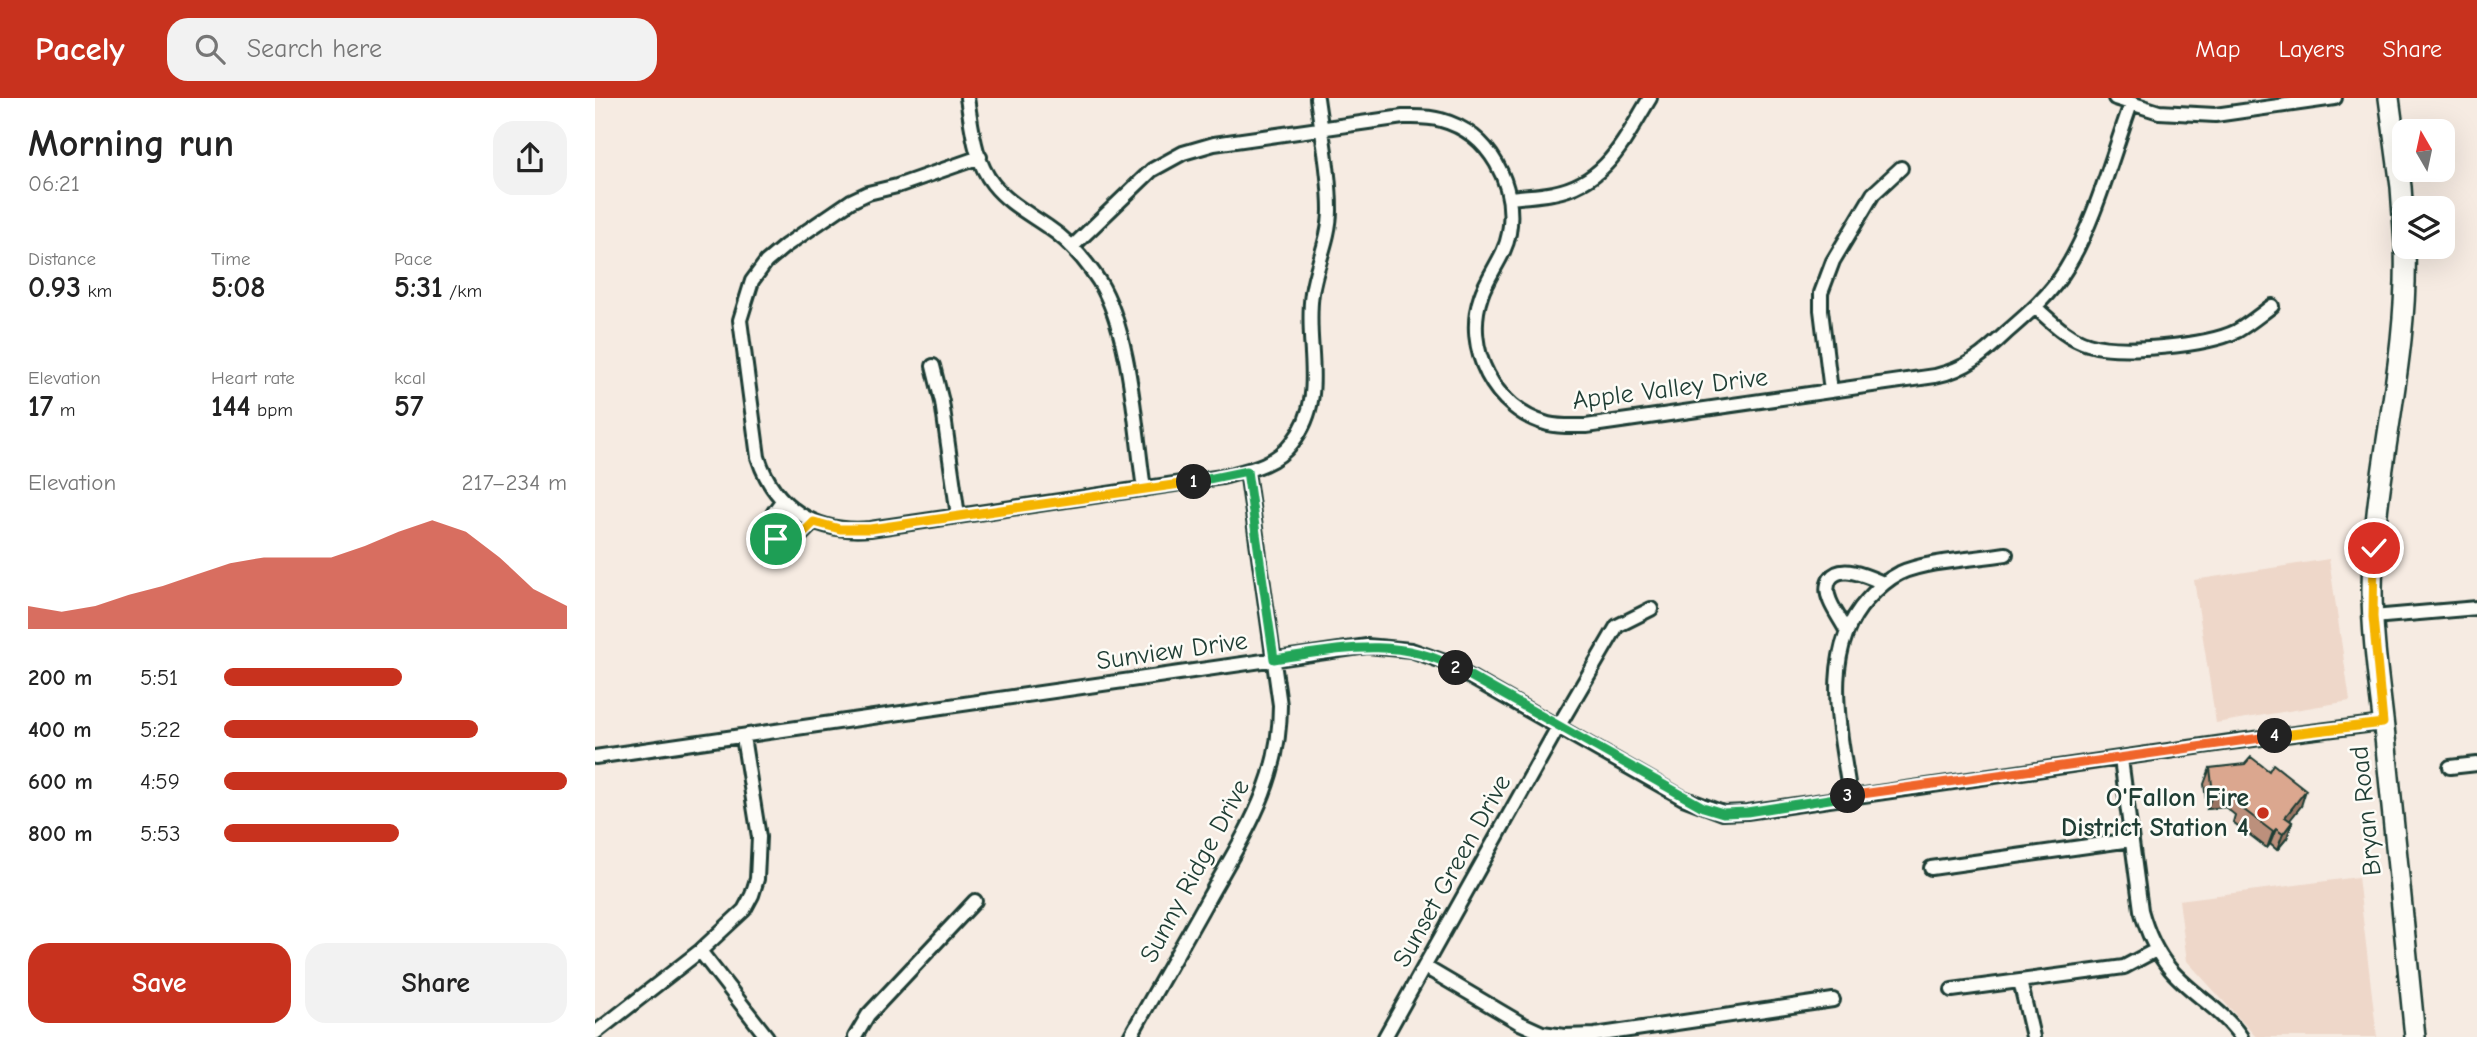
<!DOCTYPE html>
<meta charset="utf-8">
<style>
body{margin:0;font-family:"Comic Neue",sans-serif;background:#f2f2f2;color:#222;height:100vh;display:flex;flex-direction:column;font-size:26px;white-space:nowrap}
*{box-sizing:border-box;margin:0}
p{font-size:23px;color:#767676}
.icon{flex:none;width:38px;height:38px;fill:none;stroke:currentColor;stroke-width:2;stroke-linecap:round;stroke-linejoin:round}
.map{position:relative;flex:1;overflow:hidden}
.side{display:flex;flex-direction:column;background:#fff;width:595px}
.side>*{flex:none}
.needle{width:46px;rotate:351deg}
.controls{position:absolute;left:1797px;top:21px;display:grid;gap:14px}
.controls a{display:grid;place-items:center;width:63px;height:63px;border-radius:14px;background:#fff;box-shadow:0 7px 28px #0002;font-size:35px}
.pin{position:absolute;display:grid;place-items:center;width:60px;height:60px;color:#fff;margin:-30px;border:4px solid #fff;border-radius:50%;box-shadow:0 2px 7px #0007}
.km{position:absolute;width:35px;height:35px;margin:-18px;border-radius:50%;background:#222;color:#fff;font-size:19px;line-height:35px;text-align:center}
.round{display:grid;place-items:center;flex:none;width:74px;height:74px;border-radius:21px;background:#f2f2f2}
.head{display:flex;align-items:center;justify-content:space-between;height:119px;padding:0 28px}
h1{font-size:38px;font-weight:700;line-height:52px}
.figures{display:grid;grid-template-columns:repeat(3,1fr);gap:10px;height:119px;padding:7px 28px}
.figures div{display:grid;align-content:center}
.figures b{font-size:30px;font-weight:700}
.figures small{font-size:19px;font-weight:400}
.figures p{font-size:19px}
.chart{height:196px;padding:14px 28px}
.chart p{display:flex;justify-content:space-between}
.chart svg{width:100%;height:126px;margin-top:7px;fill:#c8321e;opacity:.7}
.primary-button{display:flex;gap:14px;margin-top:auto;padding:14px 28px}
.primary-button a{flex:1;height:80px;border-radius:21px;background:#c8321e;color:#fff;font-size:28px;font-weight:700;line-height:80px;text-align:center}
.primary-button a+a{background:#f2f2f2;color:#222}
ul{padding:0 28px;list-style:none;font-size:23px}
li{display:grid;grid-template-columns:112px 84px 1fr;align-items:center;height:52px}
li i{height:18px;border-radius:9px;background:#c8321e}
header{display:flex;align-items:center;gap:42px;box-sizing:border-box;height:98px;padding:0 35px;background:#c8321e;color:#fff}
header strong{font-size:33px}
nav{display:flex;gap:38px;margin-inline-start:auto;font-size:24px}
.search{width:490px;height:63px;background:#f2f2f2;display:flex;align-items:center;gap:18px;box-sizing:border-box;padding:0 24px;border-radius:21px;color:#767676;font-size:26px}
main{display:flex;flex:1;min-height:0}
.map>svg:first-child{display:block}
.built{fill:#eed7c9}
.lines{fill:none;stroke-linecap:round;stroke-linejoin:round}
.street-casing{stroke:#1f3d34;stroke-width:18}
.primary-casing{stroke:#1f3d34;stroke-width:24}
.street{stroke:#fdfcf7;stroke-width:12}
.primary{stroke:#fdfcf7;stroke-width:19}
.wall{fill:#bc907b;stroke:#1f3d34;stroke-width:2}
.shaded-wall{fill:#997564;stroke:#1f3d34;stroke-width:2}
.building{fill:#dba78f;stroke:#1f3d34;stroke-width:2}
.split-1-casing{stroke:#fff;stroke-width:14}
.split-2-casing{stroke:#fff;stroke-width:14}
.split-3-casing{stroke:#fff;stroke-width:14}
.split-4-casing{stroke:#fff;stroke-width:14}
.split-5-casing{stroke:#fff;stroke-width:14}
.split-1{stroke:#f5b400;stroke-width:9}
.split-2{stroke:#22a559;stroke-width:9}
.split-3{stroke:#22a559;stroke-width:9}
.split-4{stroke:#f0652b;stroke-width:9}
.split-5{stroke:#f5b400;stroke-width:9}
.poi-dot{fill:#c8321e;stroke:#fdfcf7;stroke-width:2.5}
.labels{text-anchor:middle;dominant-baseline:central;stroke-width:5;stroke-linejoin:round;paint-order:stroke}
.street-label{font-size:26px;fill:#1f3d34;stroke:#fdfcf7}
.poi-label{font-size:26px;font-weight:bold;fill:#1f3d34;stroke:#fdfcf7;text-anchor:end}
</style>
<header>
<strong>Pacely</strong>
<div class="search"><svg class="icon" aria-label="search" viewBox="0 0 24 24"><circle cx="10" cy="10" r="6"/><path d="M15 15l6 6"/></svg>Search here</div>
<nav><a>Map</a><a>Layers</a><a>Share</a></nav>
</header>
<main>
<section class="side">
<div class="head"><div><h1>Morning run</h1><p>06:21</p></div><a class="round"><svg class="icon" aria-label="share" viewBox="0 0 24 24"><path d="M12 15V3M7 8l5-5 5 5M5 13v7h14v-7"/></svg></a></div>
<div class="figures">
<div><p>Distance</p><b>0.93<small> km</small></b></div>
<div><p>Time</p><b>5:08</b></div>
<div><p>Pace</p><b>5:31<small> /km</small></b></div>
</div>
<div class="figures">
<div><p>Elevation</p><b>17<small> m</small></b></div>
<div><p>Heart rate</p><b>144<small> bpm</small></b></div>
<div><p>kcal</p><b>57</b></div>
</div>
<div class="chart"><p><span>Elevation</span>217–234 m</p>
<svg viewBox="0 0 160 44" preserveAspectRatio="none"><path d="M0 44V36L10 38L20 36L30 32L40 29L50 25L60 21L70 19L80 19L90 19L100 15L110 10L120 6L130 10L140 19L150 30L160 36V44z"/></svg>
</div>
<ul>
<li><b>200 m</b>5:51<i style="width:52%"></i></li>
<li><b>400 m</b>5:22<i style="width:74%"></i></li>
<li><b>600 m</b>4:59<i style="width:100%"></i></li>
<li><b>800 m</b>5:53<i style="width:51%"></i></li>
</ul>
<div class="primary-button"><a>Save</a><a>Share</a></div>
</section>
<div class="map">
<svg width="1882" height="939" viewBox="0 0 1882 939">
<rect width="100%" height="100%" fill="#f6ebe2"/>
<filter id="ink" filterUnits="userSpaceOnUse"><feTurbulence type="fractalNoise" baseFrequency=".0143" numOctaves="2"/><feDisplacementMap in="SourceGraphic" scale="14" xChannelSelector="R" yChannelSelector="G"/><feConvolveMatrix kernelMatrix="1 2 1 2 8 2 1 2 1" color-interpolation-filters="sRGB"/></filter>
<g filter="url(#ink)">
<path class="built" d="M1734 461 1755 603 1621 625 1599 482Z
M1763 779 1782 939H1661L1592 863 1584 802Z"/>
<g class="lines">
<defs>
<path id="street" d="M372 0C377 29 379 62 398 86 413 105 433 115 453 129 473 142 491 163 504 183 536 235 540 330 549 391
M1520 0 1564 14 1620 17 1740 0
M385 59 302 88 273 95 256 103 190 148 171 164 157 183 145 222 163 359C179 410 222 436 275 431L627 379C653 372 679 368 697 345 734 298 709 249 717 195 721 167 735 140 735 112 735 75 727 37 722 0
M915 100C929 98 944 98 958 95 1012 85 1029 42 1055 0
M477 149 557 72 588 55 619 46 808 19C821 19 833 18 846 22 895 35 922 87 914 135 910 159 893 176 886 198 868 250 899 312 953 326 965 329 979 328 991 328L1340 278C1372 271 1389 256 1412 234 1434 215 1456 196 1471 171 1500 124 1517 58 1536 6
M1440 209C1456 223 1472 240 1493 246 1524 256 1612 248 1642 233 1654 226 1666 216 1677 208
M338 268 347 304 363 418
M1236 293 1226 212V195L1238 163 1278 96 1306 70
M187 403C175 419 165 432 188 444L202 441 219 424
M1778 519 1882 510
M1251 532C1246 522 1239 513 1235 503 1232 496 1231 488 1235 481 1246 465 1274 479 1288 485
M0 659 772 548 816 552 847 563 1088 700 1128 715 1152 714 1635 644 1788 625
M1526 661 1546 812C1552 834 1560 853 1575 871 1596 896 1627 911 1646 939
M1855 669 1882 666
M1255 698C1246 635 1224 554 1272 502 1282 491 1291 482 1305 475 1331 463 1381 461 1411 456
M1336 770 1536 742
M105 853 172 939
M830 869 925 925 947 935 970 938 1000 937 1238 902
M1425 883 1438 939
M1357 892 1529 869 1561 852
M0 935 105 853 149 812 157 797 162 781 164 739 148 639
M260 939 273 917 380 803
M535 939C561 892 588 846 614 799 651 733 685 685 685 607L652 373
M790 939 963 629 1022 528 1056 511"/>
<path id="primary" d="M1794 0 1806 89 1810 146
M1810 149C1814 264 1778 376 1777 491 1777 544 1786 597 1791 649 1801 746 1810 842 1820 939"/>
</defs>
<use href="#street" class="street-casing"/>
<use href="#primary" class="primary-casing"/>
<use href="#street" class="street"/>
<use href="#primary" class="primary"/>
</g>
<path class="wall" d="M1615 670 1706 708 1694 722 1697 724 1692 740 1682 752 1675 746 1672 750 1638 724 1640 717 1630 709 1612 711 1609 686Z"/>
<path class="shaded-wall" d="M1711 692 1706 708 1685 735 1690 719Z
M1635 694 1630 709 1612 711 1618 695Z
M1697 724 1692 740 1682 752 1688 736Z
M1681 731 1675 746 1672 750 1678 734Z"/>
<path class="building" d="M1656 659 1674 673 1678 666 1711 692 1690 719 1697 724 1688 736 1681 731 1678 734 1644 708 1647 703 1635 694 1618 695 1615 670 1650 666Z"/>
</g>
<g class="lines" filter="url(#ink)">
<defs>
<path id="split-1" d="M181 441 188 444 202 441 219 424 245 431H275L599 384"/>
<path id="split-2" d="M599 384 652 373 679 561C742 552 802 537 861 570"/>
<path id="split-3" d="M861 570 1108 709 1128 715 1152 714 1253 698"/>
<path id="split-4" d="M1253 698 1680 638"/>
<path id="split-5" d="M1680 638 1788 625 1778 519 1779 450"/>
</defs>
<use href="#split-1" class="split-1-casing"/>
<use href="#split-2" class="split-2-casing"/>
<use href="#split-3" class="split-3-casing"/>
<use href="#split-4" class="split-4-casing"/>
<use href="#split-5" class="split-5-casing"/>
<use href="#split-1" class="split-1"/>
<use href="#split-2" class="split-2"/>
<use href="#split-3" class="split-3"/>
<use href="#split-4" class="split-4"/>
<use href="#split-5" class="split-5"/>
</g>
<circle class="poi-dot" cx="1668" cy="715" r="7"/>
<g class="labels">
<g class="street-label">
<text transform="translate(1075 291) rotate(-7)">Apple Valley Drive</text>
<text transform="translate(577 553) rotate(-8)">Sunview Drive</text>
<text transform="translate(1771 713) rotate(-96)">Bryan Road</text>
<text transform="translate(600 773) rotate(-62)">Sunny Ridge Drive</text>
<text transform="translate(857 773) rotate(-61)">Sunset Green Drive</text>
</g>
<g class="poi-label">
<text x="1654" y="700">O'Fallon Fire<tspan x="1654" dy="30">District Station 4</tspan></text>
</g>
</g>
</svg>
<div class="controls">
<a><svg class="needle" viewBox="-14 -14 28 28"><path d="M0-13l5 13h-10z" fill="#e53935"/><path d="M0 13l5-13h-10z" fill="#767676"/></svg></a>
<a><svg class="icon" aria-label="layers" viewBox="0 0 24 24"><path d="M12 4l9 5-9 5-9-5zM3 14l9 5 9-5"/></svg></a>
</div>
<div class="pin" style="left:181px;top:441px;background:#1e9e55"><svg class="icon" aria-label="arrive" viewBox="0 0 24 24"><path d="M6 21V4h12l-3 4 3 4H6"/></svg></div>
<div class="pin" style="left:1779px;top:450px;background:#d93025"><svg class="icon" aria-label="check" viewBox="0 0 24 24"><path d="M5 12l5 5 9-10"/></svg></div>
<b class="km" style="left:599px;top:384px">1</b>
<b class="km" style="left:861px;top:570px">2</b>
<b class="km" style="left:1253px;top:698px">3</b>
<b class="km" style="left:1680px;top:638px">4</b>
</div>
</main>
